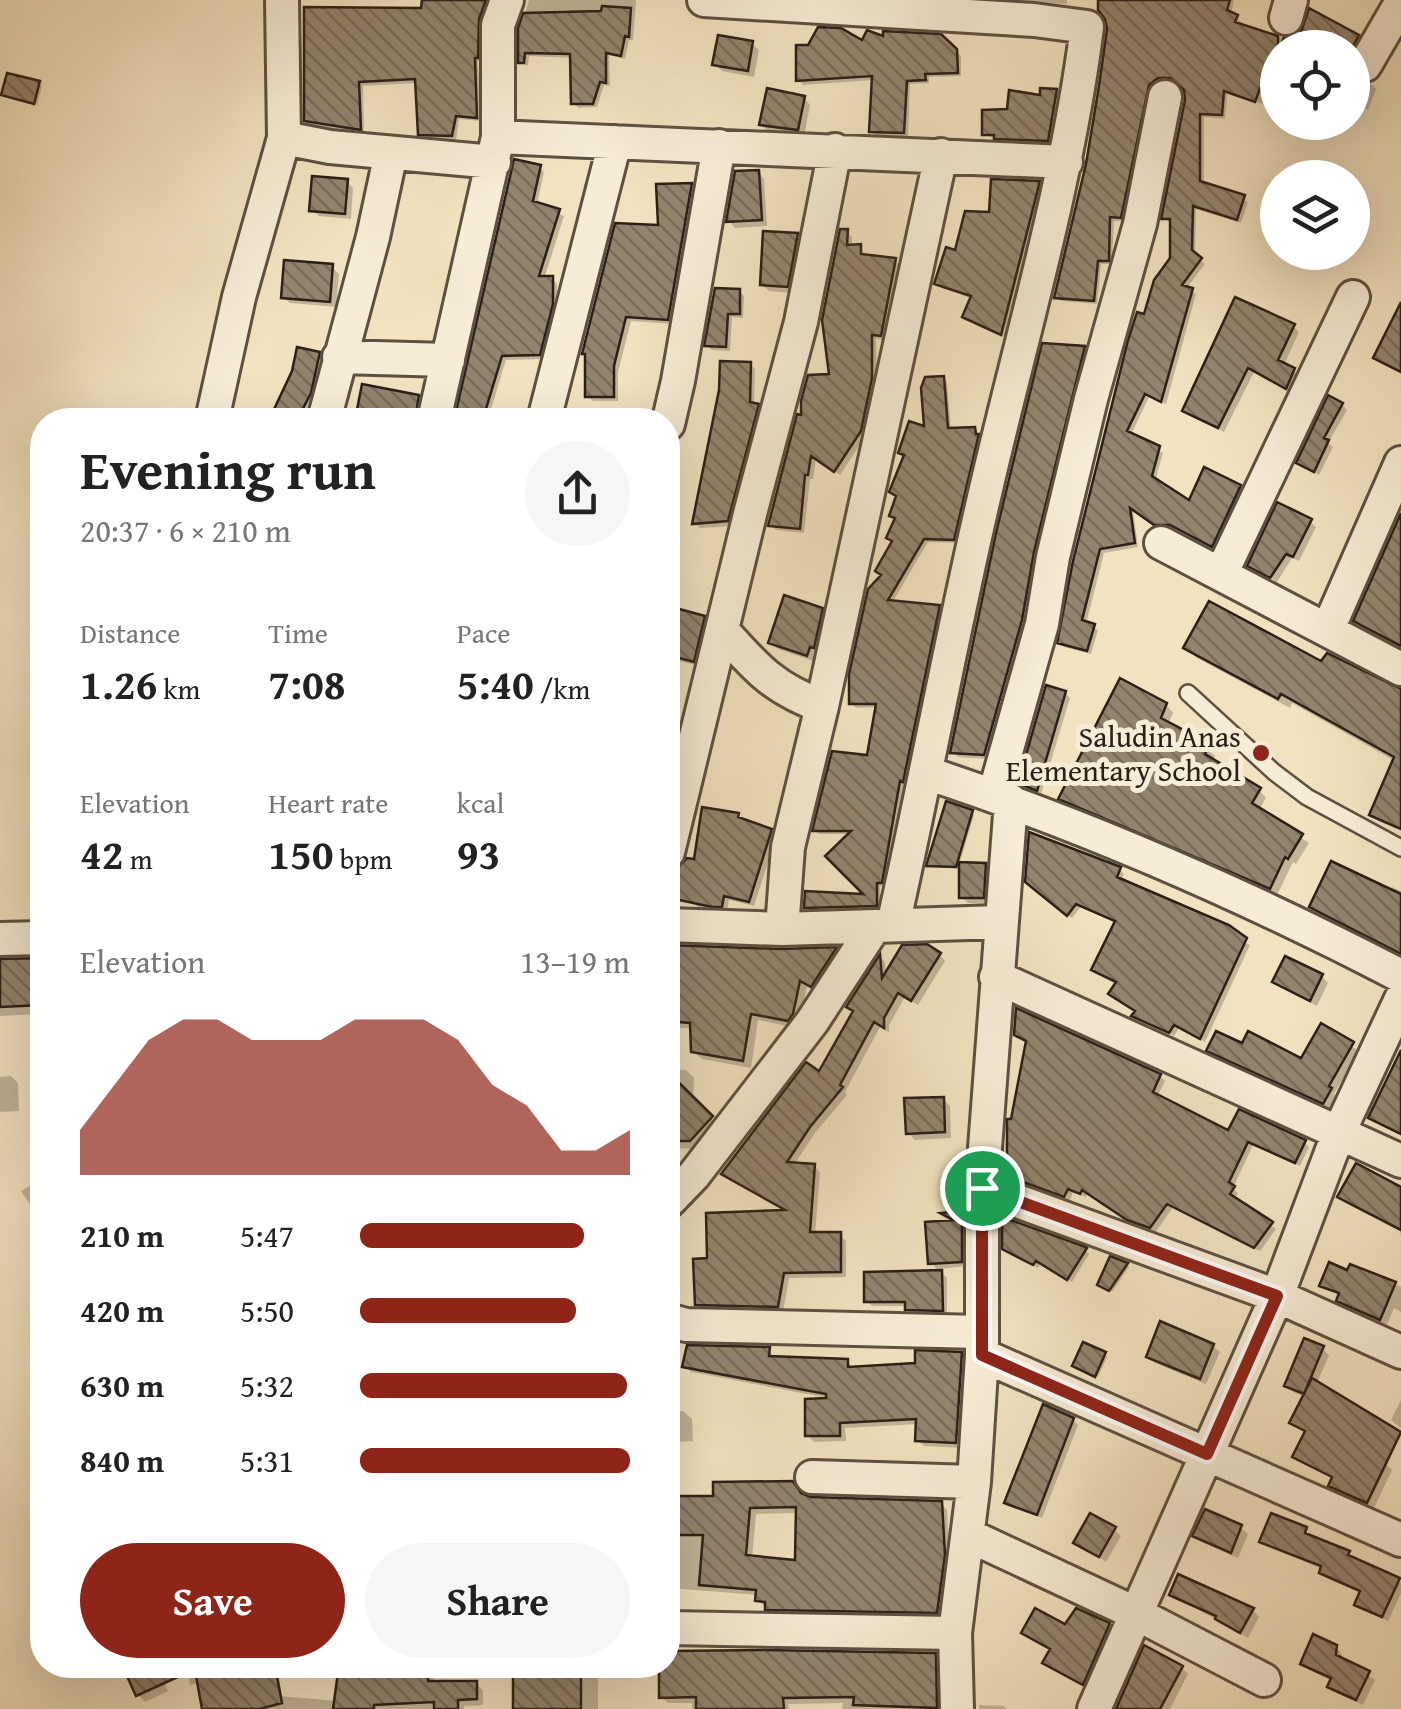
<!DOCTYPE html>
<meta charset="utf-8">
<style>
body{margin:0;font-family:"Gentium Book Plus",serif;background:#f6f6f6;color:#222;height:100vh;display:flex;flex-direction:column;font-size:38px;white-space:nowrap}
*{box-sizing:border-box;margin:0}
p{font-size:32px;color:#767676}
.icon{flex:none;width:55px;height:55px;fill:none;stroke:currentColor;stroke-width:2;stroke-linecap:round;stroke-linejoin:round}
.map{position:relative;flex:1;overflow:hidden}
.drawer{position:absolute;left:30px;top:408px;width:650px;height:1270px;display:flex;flex-direction:column;background:#fff;border-radius:40px;box-shadow:0 10px 40px #0002}
.drawer>*{flex:none}
.tools{position:absolute;left:1260px;top:30px;display:grid;gap:20px}
.tools a{display:grid;place-items:center;width:110px;height:110px;border-radius:50%;background:#fff;box-shadow:0 10px 40px #0002;font-size:50px}
.pin{position:absolute;display:grid;place-items:center;width:85px;height:85px;color:#fff;margin:-42px;border:5px solid #fff;border-radius:50%;box-shadow:0 2px 10px #0007}
.round{display:grid;place-items:center;flex:none;width:105px;height:105px;border-radius:52px;background:#f6f6f6}
.head{display:flex;align-items:center;justify-content:space-between;height:170px;padding:0 50px}
h1{font-size:55px;font-weight:700;line-height:75px}
.metrics{display:grid;grid-template-columns:repeat(3,1fr);gap:15px;height:170px;padding:10px 50px}
.metrics div{display:grid;align-content:center}
.metrics b{font-size:42px;font-weight:700}
.metrics small{font-size:28px;font-weight:400}
.metrics p{font-size:28px}
.chart{height:280px;padding:20px 50px}
.chart p{display:flex;justify-content:space-between}
.chart svg{width:100%;height:180px;margin-top:10px;fill:#8f2418;opacity:.7}
.action{display:flex;gap:20px;margin-top:auto;padding:20px 50px}
.action a{flex:1;height:115px;border-radius:60px;background:#8f2418;color:#fff;font-size:40px;font-weight:700;line-height:115px;text-align:center}
.action a+a{background:#f6f6f6;color:#222}
ul{padding:0 50px;list-style:none;font-size:32px}
li{display:grid;grid-template-columns:160px 120px 1fr;align-items:center;height:75px}
li i{height:25px;border-radius:12px;background:#8f2418}
.map>svg:first-child{display:block}
.shadow{fill:#0003;fill-rule:evenodd}
.building{fill:url(#building-back-hatch);stroke:#2c1f17;stroke-width:2.5;fill-rule:evenodd}
.lines{fill:none;stroke-linecap:round;stroke-linejoin:round}
.lane-casing{stroke:#5e5041;stroke-width:20}
.street-casing{stroke:#5e5041;stroke-width:38}
.lane{stroke:#f7ecd5;stroke-width:15}
.street{stroke:#f7ecd5;stroke-width:32}
.route-casing{stroke:#fff;stroke-width:20}
.route{stroke:#8f2418;stroke-width:12}
.poi-dot{fill:#8f2418;stroke:#f7ecd5;stroke-width:4}
.labels{text-anchor:middle;dominant-baseline:central;stroke-width:10;stroke-linejoin:round;paint-order:stroke}
.poi-label{font-size:30px;fill:#2c1f17;stroke:#f7ecd5;text-anchor:end}
</style>
<div class="map">
<svg width="1401" height="1709" viewBox="0 0 1401 1709">
<defs>
<pattern id="building-back-hatch" width="6" height="6" patternUnits="userSpaceOnUse" patternTransform="scale(2.5)"><rect width="6" height="6" fill="#93846e"/><path d="M-1 5l2 2M0 0l6 6M5-1l2 2" fill="none" stroke="#786b59"/></pattern>
</defs>
<rect width="100%" height="100%" fill="#f2e2bf"/>
<filter id="stains"><feTurbulence type="fractalNoise" baseFrequency=".002" numOctaves="4"/><feColorMatrix values="0 0 0 0 .2 0 0 0 0 .09 0 0 0 0 .02 0 0 0 .5 -.17"/></filter>
<radialGradient id="worn" r=".72"><stop offset=".6" stop-color="#630" stop-opacity="0"/><stop offset="1" stop-color="#630" stop-opacity=".3"/></radialGradient>
<path class="shadow" d="M425 0H491L482 24 481 61H478L481 121 459 119 456 140 424 138 420 134 417 83 363 86 364 133 311 125 306 120 424 10Z
M529 0H636L633 40H629L625 59 609 55 610 86 604 85 597 107 578 108 574 103 573 58 529 56 528 66 520 62V29Z
M1009 0H1067V4Z
M1113 0H1234L1231 15 1241 22 1239 25 1290 40 1358 37 1362 41 1352 58V48H1278V108L1227 94 1225 119 1204 117V185L1248 202 1241 223 1196 209 1195 256 1205 264 1186 289 1196 294 1166 404 1149 397 1131 435 1163 453 1155 481 1190 504 1240 487 1244 491 1216 549 1177 529 1161 528 1133 509 1138 547 1104 553 1086 624 1098 630 1091 654 1064 647 1060 642 1145 317 1173 259V223L1164 218 1187 100 1186 89 1177 81 1163 82 1125 221H1114L1112 264H1101L1097 304 1061 301 1056 297 1088 164Z
M869 33 940 37 961 56V76L929 77V83L910 84 908 137 876 136 871 131 874 80 803 85 799 80 863 43Z
M752 44 759 50 754 77 722 71 715 64Z
M39 83 42 86 37 105 4 95Z
M1352 83 1372 85 1376 89 1368 110 1352 104Z
M1056 92 1061 96 1052 145 1001 142 985 134 1009 111Z
M804 98 810 105 804 136 768 131 762 125Z
M539 167 544 172 537 205 564 216 544 279H552L557 284V310L544 359 506 360 489 416H513L517 420H457Z
M758 172 764 179 767 226 735 228 729 221Z
M346 181 353 188 351 219 319 216 312 210Z
M1039 183 1044 189 1006 338 965 316 973 299 942 288 937 283 956 253 991 215Z
M691 185 696 190 673 324 631 321 618 372V401H593L588 396 661 228Z
M847 232 852 237V247L860 246 865 257 895 261 900 266 886 340 876 339 877 384 865 437 840 475 816 459 813 479H810L804 533 776 530 771 525 804 418 832 376Z
M797 236 804 242 794 293 769 291 762 284Z
M332 267 339 274 336 307 290 303 283 297Z
M739 291 744 296 743 318 732 317 730 351 712 350 707 345Z
M1293 326 1299 332 1284 365 1300 376 1293 393 1254 372 1224 432 1185 411Z
M1084 349 1089 353 1026 626 989 759 958 757 953 752Z
M319 354 324 359 314 398 304 420H271Z
M750 364 755 369 754 405 762 411 732 526 700 528 695 524Z
M943 378 947 383 951 430H974L981 441 958 543 928 542 892 603 939 607 943 611 907 784 904 783 885 886H880V909L810 911 806 907 869 897 851 834H819L815 830 869 758 878 707 856 708 852 703 894 543 897 520 892 515 898 497 892 492 905 457 901 452 927 430Z
M418 398 425 404 422 420H357Z
M1342 405 1347 410 1328 443 1333 447 1319 475 1299 463Z
M570 412H599L603 420H569Z
M1310 521 1316 527 1299 561 1292 558 1277 582 1250 565Z
M1401 524V648L1364 629 1356 621Z
M821 610 828 617 820 653 816 652 813 661 778 649 771 643Z
M668 611 703 619 709 624 699 666 671 659 670 738H668Z
M1186 647 1401 711V831L1378 821 1372 814 1395 761 1292 703 1290 708 1197 658Z
M1065 693 1070 698 1041 794 1021 782Z
M1166 705 1173 713 1168 724 1197 740 1215 756 1212 761 1259 790 1266 798 1259 810 1309 843 1296 864 1293 862 1277 895 1069 806 1061 798Z
M971 812 974 815 959 865H985L992 872 990 904 968 903 961 897 962 869 929 866Z
M738 815 745 822 770 831 776 837 754 906 729 900 727 911 699 908 689 900Z
M1120 869 1124 874 1121 881 1250 945 1205 1042 1179 1028 1174 1036 1134 1016 1137 1012 1116 985 1117 922 1081 907 1072 918 1033 886Z
M1392 887 1401 891V956L1312 906 1390 892Z
M681 948 836 950 843 957 820 993 807 986 800 1023 796 1028 758 1020 751 1068 702 1059 693 1051V1028H668V949L674 956Z
M940 955 945 961 918 1005 905 997 889 1025V1032L880 1027 845 1092 847 1095 815 1133 794 1165 814 1166 820 1172 815 1235H840L846 1241V1277L789 1278 783 1312 703 1310 697 1304 710 1260 788 1212 724 1174 820 1075 855 1012 849 1006 881 958 885 962 886 976Z
M1286 959 1322 976 1328 983 1317 1006 1282 988 1275 982Z
M42 960V1014L0 1016V962Z
M1322 1027 1359 1051 1334 1094 1337 1097 1331 1109 1216 1057 1209 1050 1302 1061Z
M1016 1034 1160 1076 1165 1081 1157 1097 1229 1134 1304 1142 1309 1147 1300 1166 1253 1145 1233 1188 1238 1193 1234 1200 1276 1229 1260 1251 1173 1207 1156 1232 1135 1224 1087 1193 1086 1197 1073 1192 1070 1200 1015 1180 1009 1175 1013 1121 1028 1043Z
M668 1069 686 1070 694 1078 693 1100 719 1126 698 1149 676 1148 674 1183 668 1190Z
M11 1076 18 1083 19 1111 0 1112V1077Z
M943 1099 950 1106 951 1138 915 1140 908 1133Z
M42 1179V1222L21 1191Z
M1401 1194V1236L1400 1231 1340 1197Z
M961 1213 967 1219V1266L938 1269 947 1278V1316L913 1315 907 1306H872L867 1301 940 1272 931 1263 956 1222 946 1215Z
M1004 1248 1085 1250 1089 1254 1072 1282 1041 1263 1038 1268Z
M1126 1265 1129 1267 1112 1292 1103 1287Z
M1351 1267 1401 1287V1312L1394 1308 1387 1325 1346 1307 1339 1300 1341 1296 1322 1285 1349 1273Z
M42 1302V1328L30 1310Z
M1213 1346 1220 1352 1206 1384 1155 1363 1149 1356Z
M1322 1349 1329 1355 1310 1399 1293 1392 1287 1386Z
M769 1350 775 1359 847 1362 855 1369 918 1366 961 1354 967 1360 962 1448 924 1446 918 1440V1424L845 1428 846 1441 814 1442 807 1435 828 1398 691 1372 685 1366Z
M1105 1354 1107 1357 1098 1377 1078 1368Z
M1401 1400V1428L1391 1420Z
M683 1411 692 1419 693 1441 668 1443V1412Z
M1073 1420 1078 1425 1042 1518 1012 1507 1007 1502Z
M1310 1426 1386 1464 1392 1470 1374 1508 1338 1492 1331 1486 1334 1479 1295 1456Z
M803 1497 941 1504 947 1510 950 1563 943 1618 774 1615 758 1600V1595L669 1588 671 1615 668 1617V1498ZM798 1513V1563L752 1558 756 1514Z
M1241 1528 1248 1534 1238 1558 1202 1542 1195 1536Z
M1114 1529 1121 1536 1106 1562 1076 1542Z
M1305 1529 1310 1538 1348 1553 1401 1583V1593L1388 1621 1356 1604 1361 1593 1327 1578 1322 1572 1323 1569 1268 1547 1262 1541Z
M1172 1594 1253 1610 1259 1617 1248 1638Z
M1109 1626 1115 1632 1090 1690 1052 1669 1045 1663 1052 1651 1024 1633Z
M1335 1647 1342 1654V1660L1375 1680 1363 1705 1337 1693 1330 1686 1333 1681 1309 1670 1303 1664Z
M668 1653 934 1655 941 1662 942 1709H842L843 1703 788 1704 789 1709H692V1703H668L662 1697V1668H598V1709H516L515 1665H668Z
M134 1665H156L168 1691 145 1702 138 1695 126 1668Z
M187 1665H210L211 1680 190 1685Z
M342 1665H433L434 1683 476 1684 483 1690V1705L464 1706V1709H205L201 1689 337 1701Z
M1182 1668 1188 1674 1170 1709H1119Z
M979 1705 1003 1706 1007 1709H979Z"/>
<path class="building" d="M422 0H486L479 19 478 58H475L477 118 456 116 452 136 418 135 415 79 359 82 361 130 304 121V7L421 8Z
M1098 0H1230L1227 10 1238 15 1235 22 1278 36V78L1266 73 1255 102 1224 91 1222 115 1200 114V181L1245 195 1237 220 1193 206 1192 250 1202 258 1182 285 1193 288 1161 402 1145 394 1127 431 1160 446 1152 476 1189 500 1204 467 1241 485 1212 547 1170 525H1154L1130 508 1135 543 1100 549 1082 620 1095 624 1087 651 1057 643 1073 561 1128 340 1137 312 1144 314 1154 280 1170 258V219H1161L1185 100 1184 90 1170 78H1158L1149 85 1121 218 1110 217 1109 261H1098L1094 301 1054 298 1086 164 1099 86 1107 29 1105 19 1098 10Z
M602 6 631 8 629 37 625 36 621 56 606 53V83L600 82 593 104H571L570 54 525 53 524 63H518V28L523 13 601 11Z
M1309 8 1359 35 1352 48H1280L1284 37 1301 32Z
M818 27 841 28 862 40 867 30 883 36V31L941 34 957 49 958 73 925 74 926 80 907 81 904 133 869 132 872 76 796 81V45H808Z
M718 35 753 41 748 71 712 65Z
M7 73 40 81 34 104 1 95Z
M767 88 805 96 798 130 759 125Z
M1040 88 1057 89 1048 141 994 139V135H982V110L1007 109 1009 90 1040 95Z
M514 159 541 165 533 201 560 209 539 276H553V304L540 355 502 356 486 409 487 420H454Z
M759 170 762 220 726 222 735 171Z
M312 176 348 179 345 214 309 211Z
M991 179 1040 181 1001 335 962 317 971 296 934 284 946 247 955 250 965 211 989 212Z
M692 183 668 320 626 317 614 366V397H585V354H582L615 223 658 225 656 184Z
M840 229H848L847 245 861 244V254L896 258 881 336 872 335V378L861 431 834 472 811 456 808 475H805L800 529 768 526 797 414 801 415V401L808 375 829 374 822 320Z
M763 231 798 233 788 287 760 285Z
M284 260 333 264 330 302 281 298Z
M715 288 740 289V314H728L726 347 704 346Z
M1235 297 1295 324 1278 360 1295 368 1286 389 1248 368 1218 428 1182 411Z
M1401 302V372L1373 358Z
M1042 343 1085 346 1034 552 1022 620 984 755 950 753 996 533Z
M297 347 320 352 311 393 297 420H269L292 371Z
M720 361 751 362 750 402 759 404 728 521 692 524 719 390Z
M944 376 948 428 975 427 976 434H979L954 540 924 539 888 600 940 605 903 782 900 781 882 883H877V906L804 908 805 891 863 894 825 856 851 831H812L832 751 867 755 876 704H849V674L868 589 881 575 875 571 892 541 886 538 895 518 889 516 896 496 889 492 904 455 898 453 909 421 924 426 921 388 925 377Z
M362 384 419 395 415 420H355Z
M1328 395 1343 403 1324 438 1329 440 1314 472 1296 463Z
M1277 502 1312 519 1293 557 1286 554 1270 578 1247 566Z
M1401 513V646L1353 621Z
M784 595 823 608 814 648 810 647 807 656 768 643Z
M1209 601 1321 661 1327 653 1401 689V829L1369 815 1394 757 1281 694 1278 699 1183 648Z
M668 606 705 616 694 662 668 655Z
M1120 678 1167 703 1161 718 1199 738 1209 747 1205 754 1261 788 1252 803 1303 834 1288 859 1285 857 1270 889 1058 799Z
M1046 685 1066 691 1037 791 1018 783Z
M946 801 973 810 956 867 926 866Z
M702 807 739 813 738 817 772 829 749 902 724 896 722 907H712L670 898 674 871 687 858 694 859Z
M1029 832 1121 867 1117 877 1229 925 1247 938 1200 1039 1174 1025 1169 1033 1131 1016 1135 1011 1108 994 1116 982 1091 970 1115 921 1076 904 1067 916 1025 882Z
M1331 861 1401 894V954L1309 907Z
M959 862 986 863 984 898H959Z
M927 944 941 953 911 1001 898 993 884 1018V1028L874 1022 840 1085 843 1087 810 1127 787 1162 815 1164 810 1232H841V1272L784 1273 778 1307 695 1305 693 1259 707 1258 706 1213 785 1210 721 1174 806 1062 819 1071 853 1011 846 1007 880 954 882 978 902 945Z
M668 945 781 949 837 947 811 987 800 981 793 1014 788 1021 751 1014 743 1061 691 1052 690 1023 668 1021Z
M1285 956 1323 974 1310 1001 1272 982Z
M42 958V1005L0 1007V959Z
M1016 1008 1161 1074 1153 1092 1228 1130 1239 1109 1306 1140 1295 1163 1248 1142 1229 1182 1235 1186 1230 1194 1273 1222 1254 1248 1167 1204 1150 1228 1127 1220 1082 1190 1080 1194 1068 1189 1064 1197 1007 1176V1119H1011L1026 1041 1014 1035Z
M1321 1023 1354 1042 1329 1086 1332 1088 1323 1104 1206 1051 1216 1031 1242 1043 1248 1031 1301 1058Z
M1401 1050V1134L1368 1118Z
M668 1072 713 1116 690 1141H668Z
M944 1097 945 1132 906 1134 904 1098Z
M1356 1163 1401 1187V1230L1337 1197Z
M962 1211V1262L928 1264 925 1222 953 1220 940 1213Z
M1002 1217 1086 1247 1087 1248 1067 1280 1036 1261 1033 1265 1002 1249Z
M1110 1256 1128 1263 1109 1291 1097 1285Z
M1329 1262 1347 1270 1350 1264 1396 1282 1380 1320 1336 1301 1339 1293 1319 1286Z
M942 1270 943 1311 905 1310V1302H864V1272Z
M1160 1321 1214 1344 1200 1379 1146 1357Z
M1304 1338 1324 1346 1304 1394 1284 1386Z
M1083 1342 1106 1352 1095 1377 1072 1366Z
M687 1345 770 1347 769 1356 848 1359V1367L915 1363V1350L962 1352 956 1443 915 1441 916 1419 840 1423V1436H805V1399L826 1398V1394L682 1367Z
M1312 1378 1401 1432 1367 1503 1328 1486 1332 1477 1292 1457 1305 1431 1289 1423Z
M1043 1404 1074 1418 1037 1515 1004 1503Z
M793 1481 801 1493 811 1497 942 1501 945 1555 937 1613 765 1610V1602L755 1601 756 1590 699 1585 703 1535H668V1496H713V1482ZM796 1507 795 1560 746 1555 750 1508Z
M1205 1509 1242 1525 1231 1553 1192 1536Z
M1090 1513 1116 1527 1099 1557 1073 1543Z
M1271 1513 1307 1527 1305 1533 1350 1551 1348 1555 1400 1578 1382 1617 1354 1605 1360 1591 1319 1573 1321 1566 1259 1542Z
M1178 1574 1254 1608 1240 1633 1215 1619 1216 1616 1169 1595Z
M1035 1608 1065 1624 1076 1608 1110 1623 1083 1685 1042 1663 1050 1649 1021 1633Z
M1313 1634 1337 1645 1336 1655 1370 1671 1356 1700 1327 1687 1331 1678 1300 1664Z
M1144 1645 1183 1666 1160 1709H1116Z
M766 1650 936 1653 937 1708 853 1705 854 1697 783 1698 784 1709H696V1697L659 1698V1665H668V1651Z
M122 1665H204L136 1696Z
M250 1665H275L282 1703 260 1709H202L196 1676Z
M339 1665H428V1681H477V1699L458 1700V1709H434V1702L374 1705V1709H333Z
M513 1665H581V1709H513Z"/>
<g class="lines">
<defs>
<path id="lane" d="M1188 693 1274 772 1307 797 1401 848"/>
<path id="street" d="M704 0 1034 20 1087 27C1068 178 1025 324 990 472 954 622 927 774 893 925
M1286 18 1291 0
M1365 65 1401 3
M498 137 1066 162
M284 138 330 147 494 162
M339 357 448 360
M212 420 239 297 284 138 282 0
M324 420 373 237 391 153
M434 420 498 137V25L507 0
M544 420 615 142
M668 424 678 381 719 146
M1161 543 1401 669
M1222 572 1353 297
M1328 629 1401 463
M723 631C756 668 774 689 822 706
M927 773C1090 827 1249 897 1401 976
M994 795 1042 624 1053 557 1091 399 1140 224 1165 97
M668 852 751 510 801 322 835 150
M668 925 782 929 1000 922
M782 929 788 847 822 706 941 155
M0 939 42 938
M996 977 1401 1161
M982 1188 1277 1296 1401 1352
M668 1202 694 1175 812 1022 874 927
M668 1320 686 1325 980 1332
M982 1355 1401 1540
M812 1477 974 1482
M968 1535 1137 1614 1264 1680
M668 1628 955 1633
M957 1709 955 1633 974 1482 982 1355V1188L1011 801
M1094 1709 1277 1296 1339 1132 1401 999"/>
</defs>
<use href="#lane" class="lane-casing"/>
<use href="#street" class="street-casing"/>
<use href="#lane" class="lane"/>
<use href="#street" class="street"/>
</g>
<g class="lines">
<defs>
<path id="route" d="M982 1188 1277 1296 1207 1454 982 1355Z"/>
</defs>
<use href="#route" class="route-casing"/>
<use href="#route" class="route"/>
</g>
<circle class="poi-dot" cx="1261" cy="753" r="10"/>
<g class="labels">
<g class="poi-label">
<text x="1241" y="736">Saludin Anas<tspan x="1241" dy="34">Elementary School</tspan></text>
</g>
</g>
<rect width="100%" height="100%" filter="url(#stains)"/>
<rect width="100%" height="100%" fill="url(#worn)"/>
</svg>
<div class="tools">
<a><svg class="icon" aria-label="locate" viewBox="0 0 24 24"><circle cx="12" cy="12" r="6"/><path d="M12 2v4M12 18v4M2 12h4M18 12h4"/></svg></a>
<a><svg class="icon" aria-label="layers" viewBox="0 0 24 24"><path d="M12 4l9 5-9 5-9-5zM3 14l9 5 9-5"/></svg></a>
</div>
<div class="pin" style="left:982px;top:1188px;background:#1e9e55"><svg class="icon" aria-label="arrive" viewBox="0 0 24 24"><path d="M6 21V4h12l-3 4 3 4H6"/></svg></div>
<section class="drawer">
<div class="head"><div><h1>Evening run</h1><p>20:37 · 6 × 210 m</p></div><a class="round"><svg class="icon" aria-label="share" viewBox="0 0 24 24"><path d="M12 15V3M7 8l5-5 5 5M5 13v7h14v-7"/></svg></a></div>
<div class="metrics">
<div><p>Distance</p><b>1.26<small> km</small></b></div>
<div><p>Time</p><b>7:08</b></div>
<div><p>Pace</p><b>5:40<small> /km</small></b></div>
</div>
<div class="metrics">
<div><p>Elevation</p><b>42<small> m</small></b></div>
<div><p>Heart rate</p><b>150<small> bpm</small></b></div>
<div><p>kcal</p><b>93</b></div>
</div>
<div class="chart"><p><span>Elevation</span>13–19 m</p>
<svg viewBox="0 0 160 44" preserveAspectRatio="none"><path d="M0 44V33L10 22L20 11L30 6L40 6L50 11L60 11L70 11L80 6L90 6L100 6L110 11L120 22L130 27L140 38L150 38L160 33V44z"/></svg>
</div>
<ul>
<li><b>210 m</b>5:47<i style="width:83%"></i></li>
<li><b>420 m</b>5:50<i style="width:80%"></i></li>
<li><b>630 m</b>5:32<i style="width:99%"></i></li>
<li><b>840 m</b>5:31<i style="width:100%"></i></li>
</ul>
<div class="action"><a>Save</a><a>Share</a></div>
</section>
</div>
